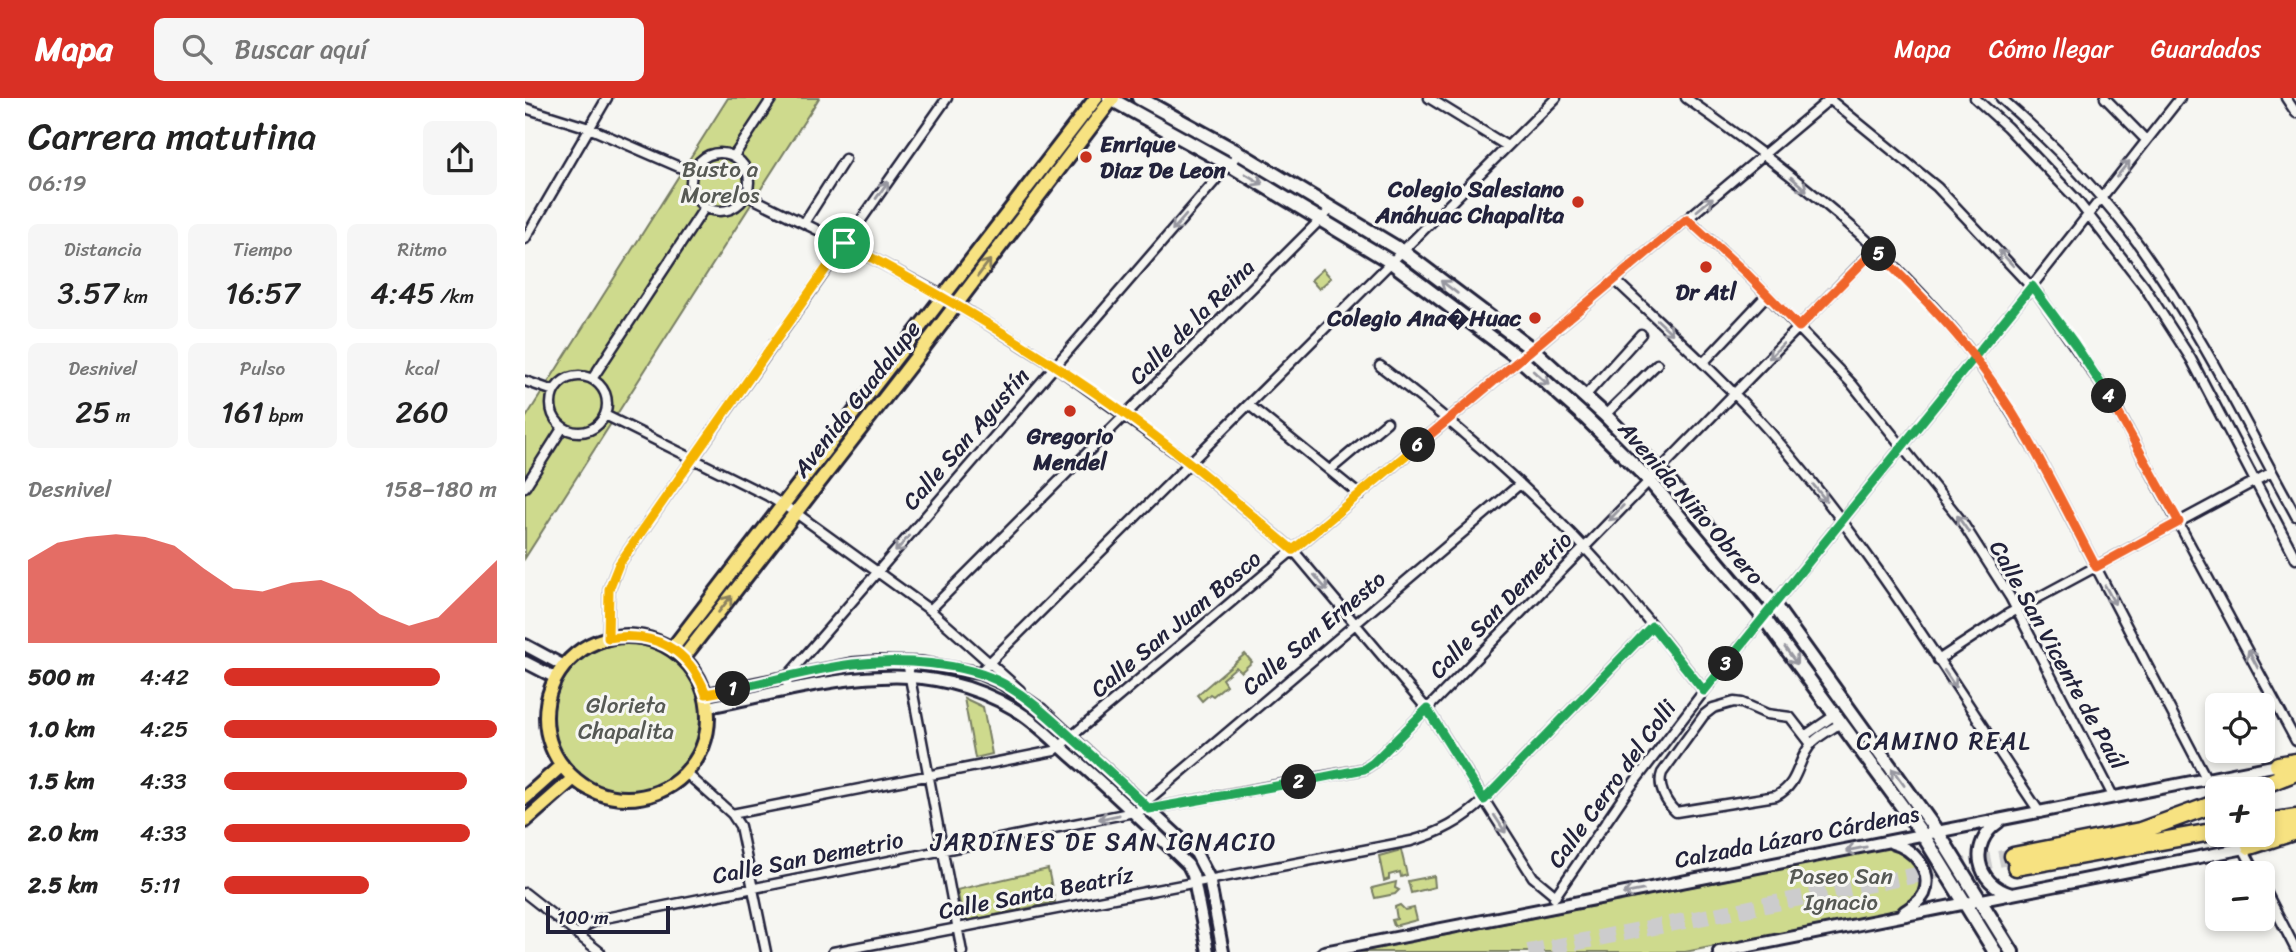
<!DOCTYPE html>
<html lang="es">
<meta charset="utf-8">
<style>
body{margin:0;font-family:Sriracha,sans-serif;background:#f6f6f6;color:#222;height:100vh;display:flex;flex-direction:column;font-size:26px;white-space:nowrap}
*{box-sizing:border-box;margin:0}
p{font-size:23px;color:#767676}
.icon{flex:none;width:38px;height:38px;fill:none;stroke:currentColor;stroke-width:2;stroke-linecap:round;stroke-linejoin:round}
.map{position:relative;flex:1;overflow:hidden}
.details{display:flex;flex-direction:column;background:#fff;width:525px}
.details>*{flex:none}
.controls{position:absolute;left:1680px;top:595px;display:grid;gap:14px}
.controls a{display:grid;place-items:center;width:70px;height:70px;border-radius:10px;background:#fff;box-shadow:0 4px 10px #0003;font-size:35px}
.scale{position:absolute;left:21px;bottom:18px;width:124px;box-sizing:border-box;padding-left:7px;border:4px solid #22223b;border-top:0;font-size:19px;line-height:24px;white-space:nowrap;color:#22223b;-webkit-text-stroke:5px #f6f6f2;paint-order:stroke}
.pin{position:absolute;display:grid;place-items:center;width:60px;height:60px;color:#fff;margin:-30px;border:4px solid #fff;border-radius:50%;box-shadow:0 2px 7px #0007}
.km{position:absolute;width:35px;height:35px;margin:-18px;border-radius:50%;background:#222;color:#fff;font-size:19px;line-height:35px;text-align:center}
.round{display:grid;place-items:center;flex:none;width:74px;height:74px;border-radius:10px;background:#f6f6f6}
.headline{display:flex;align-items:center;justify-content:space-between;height:119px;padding:0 28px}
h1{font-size:38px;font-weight:600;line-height:52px}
.metrics{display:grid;grid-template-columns:repeat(3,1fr);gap:10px;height:119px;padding:7px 28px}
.metrics div{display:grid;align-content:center;border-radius:10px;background:#f6f6f6;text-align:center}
.metrics b{font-size:30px;font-weight:600}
.metrics small{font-size:19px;font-weight:400}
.metrics p{font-size:19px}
.chart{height:196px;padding:14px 28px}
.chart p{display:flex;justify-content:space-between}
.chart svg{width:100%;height:126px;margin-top:7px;fill:#d93025;opacity:.7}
ul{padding:0 28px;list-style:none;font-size:23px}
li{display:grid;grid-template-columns:112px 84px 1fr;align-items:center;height:52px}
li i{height:18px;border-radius:9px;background:#d93025}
header{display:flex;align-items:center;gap:42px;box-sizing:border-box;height:98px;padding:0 35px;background:#d93025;color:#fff}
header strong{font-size:33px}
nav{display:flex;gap:38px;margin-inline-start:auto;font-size:24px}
.search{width:490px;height:63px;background:#f6f6f6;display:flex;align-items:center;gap:18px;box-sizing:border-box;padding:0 24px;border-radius:10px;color:#767676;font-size:26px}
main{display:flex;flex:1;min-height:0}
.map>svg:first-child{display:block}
.green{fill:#ceda8d;stroke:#787e64;stroke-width:2}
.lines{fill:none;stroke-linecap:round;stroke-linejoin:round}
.motorway-tunnel{stroke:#cccccd;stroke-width:16;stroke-dasharray:16 8;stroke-linecap:butt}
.minor-casing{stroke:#22223b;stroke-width:13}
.tertiary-casing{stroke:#22223b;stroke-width:16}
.secondary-casing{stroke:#22223b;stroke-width:18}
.primary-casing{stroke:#22223b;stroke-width:18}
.motorway-casing{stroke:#22223b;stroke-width:21}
.minor{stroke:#f6f6f2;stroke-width:8}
.tertiary{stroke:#f6f6f2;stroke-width:10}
.secondary{stroke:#f6f6f2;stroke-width:12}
.primary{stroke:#f7e281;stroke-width:12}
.motorway{stroke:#f7e281;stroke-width:16}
.oneway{stroke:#9797a0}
.oneway2{stroke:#8c825e}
.split-1-casing{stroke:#fff;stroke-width:14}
.split-2-casing{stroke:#fff;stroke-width:14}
.split-3-casing{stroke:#fff;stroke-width:14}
.split-4-casing{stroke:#fff;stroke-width:14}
.split-5-casing{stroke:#fff;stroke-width:14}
.split-6-casing{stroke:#fff;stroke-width:14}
.split-7-casing{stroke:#fff;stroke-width:14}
.split-1{stroke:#f5b400;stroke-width:9}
.split-2{stroke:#22a559;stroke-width:9}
.split-3{stroke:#22a559;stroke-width:9}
.split-4{stroke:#22a559;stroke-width:9}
.split-5{stroke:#f0652b;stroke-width:9}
.split-6{stroke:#f0652b;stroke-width:9}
.split-7{stroke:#f5b400;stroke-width:9}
.poi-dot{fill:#c8321e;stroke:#f6f6f2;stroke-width:2.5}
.labels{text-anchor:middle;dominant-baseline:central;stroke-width:6;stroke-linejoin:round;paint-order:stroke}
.poi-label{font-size:23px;font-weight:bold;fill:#22223b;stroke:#f6f6f2;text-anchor:end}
.park-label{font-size:23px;fill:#565954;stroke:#f6f6f2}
.street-label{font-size:23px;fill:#22223b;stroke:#f6f6f2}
.neighbourhood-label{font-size:24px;letter-spacing:2px;fill:#22223b;stroke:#f6f6f2}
</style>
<header>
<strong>Mapa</strong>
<div class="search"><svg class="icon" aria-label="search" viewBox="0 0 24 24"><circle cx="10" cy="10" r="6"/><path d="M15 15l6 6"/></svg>Buscar aquí</div>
<nav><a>Mapa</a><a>Cómo llegar</a><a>Guardados</a></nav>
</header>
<main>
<section class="details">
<div class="headline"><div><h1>Carrera matutina</h1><p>06:19</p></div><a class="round"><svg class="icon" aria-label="share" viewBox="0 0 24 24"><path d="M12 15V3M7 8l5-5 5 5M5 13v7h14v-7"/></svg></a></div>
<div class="metrics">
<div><p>Distancia</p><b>3.57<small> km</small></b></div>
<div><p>Tiempo</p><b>16:57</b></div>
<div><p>Ritmo</p><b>4:45<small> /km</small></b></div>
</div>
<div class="metrics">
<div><p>Desnivel</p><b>25<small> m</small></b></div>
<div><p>Pulso</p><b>161<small> bpm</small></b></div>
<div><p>kcal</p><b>260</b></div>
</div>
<div class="chart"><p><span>Desnivel</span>158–180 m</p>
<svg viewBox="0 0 160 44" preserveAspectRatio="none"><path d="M0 44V15L10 9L20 7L30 6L40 7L50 10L60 18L70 25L80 26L90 23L100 22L110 26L120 34L130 38L140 35L150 25L160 15V44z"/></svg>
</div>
<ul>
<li><b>500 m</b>4:42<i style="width:79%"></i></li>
<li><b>1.0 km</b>4:25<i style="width:100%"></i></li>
<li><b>1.5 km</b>4:33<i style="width:89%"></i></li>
<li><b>2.0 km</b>4:33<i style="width:90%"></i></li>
<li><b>2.5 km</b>5:11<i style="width:53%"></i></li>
</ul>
</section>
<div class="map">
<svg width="1771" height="854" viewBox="0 0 1771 854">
<rect width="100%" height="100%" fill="#f6f6f2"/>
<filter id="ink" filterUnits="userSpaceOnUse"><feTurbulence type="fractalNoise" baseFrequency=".0143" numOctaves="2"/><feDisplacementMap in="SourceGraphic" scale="14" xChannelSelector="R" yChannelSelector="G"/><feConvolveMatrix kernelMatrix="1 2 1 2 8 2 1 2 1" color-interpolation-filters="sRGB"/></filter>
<g filter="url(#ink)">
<path class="green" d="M203 0H294L0 460V321Z
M798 171 806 180 794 191 786 182Z
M28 620a74 74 0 1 1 148 0a74 74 0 1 1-148 0Z
M720 556 727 564 716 574 711 569 697 581 701 587 688 598 685 596 677 603 672 597Z
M439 600 458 609 467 656 450 660Z
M1368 749C1394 755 1397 773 1396 796L1380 811 1160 854H835Z
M876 752 882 777 876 779 875 774 864 777V781L859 783 854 758Z
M523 771 530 804 439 824 432 792Z
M909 778 910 789 886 795 883 783Z
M871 784 870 790 874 792 870 796 850 800 847 790Z
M875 807 880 812 889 810 892 822 869 828 867 822 872 821 870 809Z"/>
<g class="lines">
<path class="motorway-tunnel" d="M1003 854 1488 758"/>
<defs>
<path id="minor" d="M904 0 982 48
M1161 0C1259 69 1367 153 1441 248 1468 283 1491 322 1514 360L1682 682
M1303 0 1412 89 1513 196 1587 302 1771 643
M1450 0 1482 29 1551 101 1619 188 1666 261 1771 461
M1476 0C1526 44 1575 93 1614 147 1675 232 1721 327 1771 418
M1580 0 1621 42
M1761 0 1771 15
M0 10 64 30 168 75
M166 84a29 29 0 1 1 58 0a29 29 0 1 1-58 0Z
M209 58 247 0
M221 97 319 145 418 198 530 268 665 365 768 452 902 611 1008 779 1031 798
M1162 121 1221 175 1327 286 1435 421 1485 499 1589 700
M279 125 320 61
M0 141 82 0
M1090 182C1143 232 1197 280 1245 334 1348 451 1428 586 1515 715
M1178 265 1242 197
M855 268C936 330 1013 397 1081 473 1116 511 1147 553 1179 593
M26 306a28 28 0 1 1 56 0a28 28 0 1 1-56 0Z
M67 281 180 109
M0 283 29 293
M1060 298 1116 236
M724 307 835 397
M80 317 243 398 271 415 405 512 495 592
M1080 317 1132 266
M805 372 862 324
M0 389 38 329
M405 512 807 110
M83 540 84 491 94 466 422 0
M1413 562 1483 516 1747 374
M382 564 437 854
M454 575 1031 0
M264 593 261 580 714 55
M1281 637 1310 617
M1286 646 1265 619 1242 616 1217 605 1209 604 1188 610 1179 617 1137 675C1132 688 1141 705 1151 714L1251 698C1276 685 1271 661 1288 644 1296 636 1307 631 1316 625
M161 675 207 716 215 728 241 854
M616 708 995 386
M207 716 529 653 1306 0
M1718 750 1731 775
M1738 788 1771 852
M0 795 75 854
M1029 800 1101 695 1179 593 1507 188 1655 0
M54 836 62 827 75 821 624 711 839 671 848 665 902 611 1350 151
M308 854 886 743C915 735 937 723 959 702L1127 528"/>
<path id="tertiary" d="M0 547 39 568
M0 564 31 580
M181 596 327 566 352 564 395 565 454 575 477 585 515 611 671 755 684 780 698 854
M183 609C240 598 298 581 356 579 401 576 450 587 489 611 510 623 528 642 546 658 587 693 625 730 663 767L668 777 683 854
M1474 724C1443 745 1450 786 1487 796
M1367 745C1387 750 1409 772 1399 796 1395 804 1386 809 1379 814
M799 854 1753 667
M1194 854 1730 748"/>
<path id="secondary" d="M584 0 705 67 866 164 995 261 1061 320 1124 382 1239 520 1398 737 1470 854
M614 0 714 55 877 153 1007 251 1080 317 1134 372 1249 507 1413 735 1487 854"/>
<path id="primary" d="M21 619a81 81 0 1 1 162 0a81 81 0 1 1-162 0Z
M147 551 571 0
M158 560 389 262 588 0
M0 700 37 667
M0 723 49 680"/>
<path id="motorway" d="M1753 667 1771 664
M1728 691 1771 674
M1738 725 1771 720
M1725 748 1771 733
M1488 758 1615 733 1692 705
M1491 769 1692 733"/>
</defs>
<use href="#minor" class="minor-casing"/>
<use href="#tertiary" class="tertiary-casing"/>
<use href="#secondary" class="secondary-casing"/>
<use href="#primary" class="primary-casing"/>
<use href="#motorway" class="motorway-casing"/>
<use href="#minor" class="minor"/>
<use href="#tertiary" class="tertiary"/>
<use href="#secondary" class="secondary"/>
<use href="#primary" class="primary"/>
<use href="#motorway" class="motorway"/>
</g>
<defs><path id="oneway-shaft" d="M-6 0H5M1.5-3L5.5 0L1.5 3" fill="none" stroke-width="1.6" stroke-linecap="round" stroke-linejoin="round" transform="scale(1.75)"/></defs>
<g class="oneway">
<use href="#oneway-shaft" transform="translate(1598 71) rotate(-51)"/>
<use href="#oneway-shaft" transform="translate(729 81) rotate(31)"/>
<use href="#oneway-shaft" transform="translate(1274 86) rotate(41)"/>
<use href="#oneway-shaft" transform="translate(357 92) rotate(-55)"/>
<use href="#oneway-shaft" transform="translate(1180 106) rotate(-40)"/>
<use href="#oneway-shaft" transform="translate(654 125) rotate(131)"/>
<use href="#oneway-shaft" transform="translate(1481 160) rotate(-133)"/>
<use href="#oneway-shaft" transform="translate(924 189) rotate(-143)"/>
<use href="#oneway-shaft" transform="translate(1140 229) rotate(43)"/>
<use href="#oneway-shaft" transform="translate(1251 253) rotate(134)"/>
<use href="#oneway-shaft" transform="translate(1016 280) rotate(42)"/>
<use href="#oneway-shaft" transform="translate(1295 395) rotate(51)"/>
<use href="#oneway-shaft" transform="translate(1091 415) rotate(134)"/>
<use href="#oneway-shaft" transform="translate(1438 426) rotate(-125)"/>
<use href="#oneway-shaft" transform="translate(377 446) rotate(131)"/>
<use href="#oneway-shaft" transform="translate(796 485) rotate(50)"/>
<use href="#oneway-shaft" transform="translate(1585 497) rotate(62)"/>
<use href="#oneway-shaft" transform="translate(1266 558) rotate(54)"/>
<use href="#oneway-shaft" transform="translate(1728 561) rotate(-118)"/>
<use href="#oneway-shaft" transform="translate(1425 581) rotate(56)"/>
<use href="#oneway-shaft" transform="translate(1373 679) rotate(-126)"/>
<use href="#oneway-shaft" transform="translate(584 719) rotate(168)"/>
<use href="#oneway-shaft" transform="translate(975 726) rotate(57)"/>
<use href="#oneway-shaft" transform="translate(1331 751) rotate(169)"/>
<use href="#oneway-shaft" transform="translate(1108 794) rotate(169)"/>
</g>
<g class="oneway2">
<use href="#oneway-shaft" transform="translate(459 170) rotate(-53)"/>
<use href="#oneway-shaft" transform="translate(200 506) rotate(-52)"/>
</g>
</g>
<g class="lines" filter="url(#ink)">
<defs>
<path id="split-1" d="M208 591 181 596C164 551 130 533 83 540L84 491 94 466 319 145"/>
<path id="split-2" d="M208 591C247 583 288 571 328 566 372 560 440 564 479 586 504 600 525 620 546 639 572 662 599 686 624 711L774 684"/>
<path id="split-3" d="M774 684 839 671 848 665 902 611 959 702 1127 528 1179 593 1201 566"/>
<path id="split-4" d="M1201 566 1507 188 1549 245 1584 298"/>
<path id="split-5" d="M1354 156C1384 185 1413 214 1439 246 1494 313 1531 393 1571 469L1654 424 1584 298"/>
<path id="split-6" d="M893 347 1162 121 1221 175 1274 229 1350 152 1354 156"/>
<path id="split-7" d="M319 145C440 209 559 280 666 366 701 394 734 424 768 452L893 347"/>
</defs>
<use href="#split-1" class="split-1-casing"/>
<use href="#split-2" class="split-2-casing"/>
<use href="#split-3" class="split-3-casing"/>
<use href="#split-4" class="split-4-casing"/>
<use href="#split-5" class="split-5-casing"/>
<use href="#split-6" class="split-6-casing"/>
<use href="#split-7" class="split-7-casing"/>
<use href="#split-1" class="split-1"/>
<use href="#split-2" class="split-2"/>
<use href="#split-3" class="split-3"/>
<use href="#split-4" class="split-4"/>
<use href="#split-5" class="split-5"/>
<use href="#split-6" class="split-6"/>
<use href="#split-7" class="split-7"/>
</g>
<g class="poi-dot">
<circle cx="561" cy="59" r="7"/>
<circle cx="1053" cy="104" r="7"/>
<circle cx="1181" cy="169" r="7"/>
<circle cx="1010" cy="220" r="7"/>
<circle cx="545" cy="313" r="7"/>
</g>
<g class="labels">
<g class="poi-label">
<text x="575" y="46" text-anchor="start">Enrique<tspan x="575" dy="26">Diaz De Leon</tspan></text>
<text x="1039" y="91">Colegio Salesiano<tspan x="1039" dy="26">Anáhuac Chapalita</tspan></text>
<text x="1181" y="194" text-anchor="middle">Dr Atl</text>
<text x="996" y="220">Colegio Ana�Huac</text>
<text x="545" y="338" text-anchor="middle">Gregorio<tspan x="545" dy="26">Mendel</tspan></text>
</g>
<g class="park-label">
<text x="195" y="71">Busto a<tspan x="195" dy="26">Morelos</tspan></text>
<text x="101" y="607">Glorieta<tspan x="101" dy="26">Chapalita</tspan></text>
<text x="1316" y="778">Paseo San<tspan x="1316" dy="26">Ignacio</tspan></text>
</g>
<g class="street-label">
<text transform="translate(667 224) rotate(-45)">Calle de la Reina</text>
<text transform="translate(332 301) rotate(-52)">Avenida Guadalupe</text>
<text transform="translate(441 341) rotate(-49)">Calle San Agustín</text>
<text transform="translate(1166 405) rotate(49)">Avenida Niño Obrero</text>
<text transform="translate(976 507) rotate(-46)">Calle San Demetrio</text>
<text transform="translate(651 526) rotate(-40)">Calle San Juan Bosco</text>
<text transform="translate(789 535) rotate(-40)">Calle San Ernesto</text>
<text transform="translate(1533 557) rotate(61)">Calle San Vicente de Paúl</text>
<text transform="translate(1087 686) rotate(-54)">Calle Cerro del Colli</text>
<text transform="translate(1272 739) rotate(-11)">Calzada Lázaro Cárdenas</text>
<text transform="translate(283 760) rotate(-11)">Calle San Demetrio</text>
<text transform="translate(511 795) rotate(-11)">Calle Santa Beatríz</text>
</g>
<g class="neighbourhood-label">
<text x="1419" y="643">CAMINO REAL</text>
<text x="579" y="744">JARDINES DE SAN IGNACIO</text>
</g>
</g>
</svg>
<div class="controls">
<a><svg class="icon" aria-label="locate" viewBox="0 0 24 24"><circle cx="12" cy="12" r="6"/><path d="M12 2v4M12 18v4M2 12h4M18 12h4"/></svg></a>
<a>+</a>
<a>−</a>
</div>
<div class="scale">100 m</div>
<div class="pin" style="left:319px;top:145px;background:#1e9e55"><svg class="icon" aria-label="arrive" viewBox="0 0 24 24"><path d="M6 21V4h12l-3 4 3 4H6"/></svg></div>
<b class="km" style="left:208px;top:591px">1</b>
<b class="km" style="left:774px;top:684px">2</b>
<b class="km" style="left:1201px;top:566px">3</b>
<b class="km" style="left:1584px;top:298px">4</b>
<b class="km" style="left:1354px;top:156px">5</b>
<b class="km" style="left:893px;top:347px">6</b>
</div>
</main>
